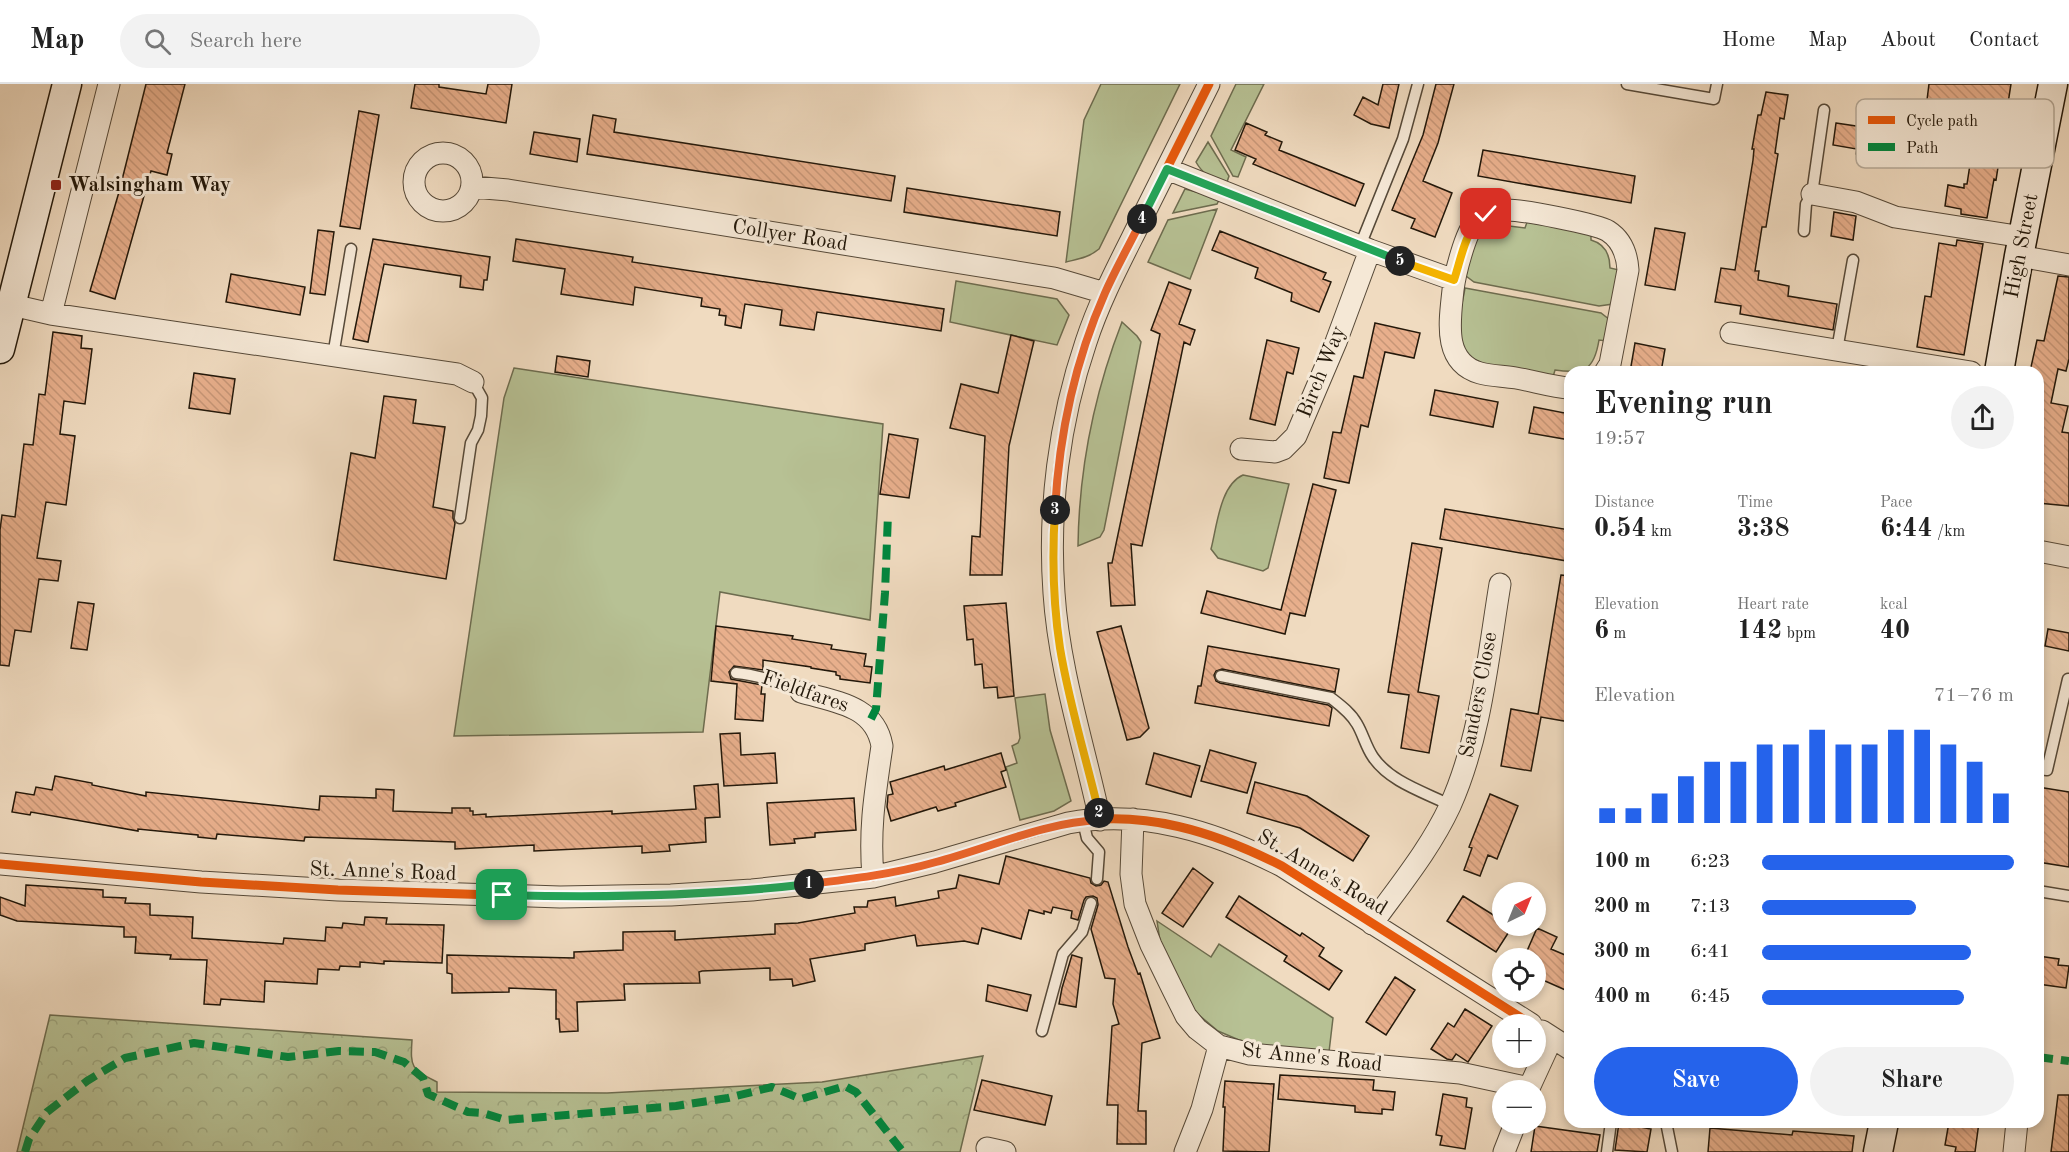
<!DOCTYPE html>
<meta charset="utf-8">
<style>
body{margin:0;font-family:"Old Standard TT",serif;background:#f2f2f2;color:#222;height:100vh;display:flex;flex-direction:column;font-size:22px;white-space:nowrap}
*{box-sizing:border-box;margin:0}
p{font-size:20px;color:#767676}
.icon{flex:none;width:33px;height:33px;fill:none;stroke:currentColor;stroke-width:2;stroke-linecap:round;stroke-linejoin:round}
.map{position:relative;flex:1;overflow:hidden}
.sheet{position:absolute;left:1564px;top:282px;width:480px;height:762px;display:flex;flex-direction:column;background:#fff;border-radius:18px;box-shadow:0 3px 9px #0003}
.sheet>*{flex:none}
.needle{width:39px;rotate:43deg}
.buttons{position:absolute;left:1492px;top:798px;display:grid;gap:12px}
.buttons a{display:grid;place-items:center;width:54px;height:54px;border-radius:50%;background:#fff;box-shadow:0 3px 9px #0003;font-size:30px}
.pin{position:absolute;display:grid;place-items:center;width:51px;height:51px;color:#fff;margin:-26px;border-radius:12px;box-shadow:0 3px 9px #0006}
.km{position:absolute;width:30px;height:30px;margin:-15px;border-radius:50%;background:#222;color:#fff;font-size:16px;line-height:30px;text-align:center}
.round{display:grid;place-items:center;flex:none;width:63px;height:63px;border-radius:32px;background:#f2f2f2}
.headline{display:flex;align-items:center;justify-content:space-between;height:102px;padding:0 30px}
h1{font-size:33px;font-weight:800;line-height:45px}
.figures{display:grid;grid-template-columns:repeat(3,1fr);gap:9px;height:102px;padding:6px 30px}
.figures div{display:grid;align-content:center}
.figures b{font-size:26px;font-weight:800}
.figures small{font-size:16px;font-weight:400}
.figures p{font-size:16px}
.chart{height:168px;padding:12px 30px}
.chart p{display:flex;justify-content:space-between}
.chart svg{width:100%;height:108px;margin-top:6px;stroke:#2563eb;stroke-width:6}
.action{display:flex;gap:12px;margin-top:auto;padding:12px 30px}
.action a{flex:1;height:69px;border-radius:36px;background:#2563eb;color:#fff;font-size:24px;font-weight:800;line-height:69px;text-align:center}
.action a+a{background:#f2f2f2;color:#222}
ul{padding:0 30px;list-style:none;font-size:20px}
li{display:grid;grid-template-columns:96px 72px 1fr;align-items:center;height:45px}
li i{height:15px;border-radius:8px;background:#2563eb}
header{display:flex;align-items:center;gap:36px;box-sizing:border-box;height:84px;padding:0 30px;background:#fff;border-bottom:2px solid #e0e0e0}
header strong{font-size:28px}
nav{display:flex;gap:33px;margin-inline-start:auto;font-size:21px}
.search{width:420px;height:54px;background:#f2f2f2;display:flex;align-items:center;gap:15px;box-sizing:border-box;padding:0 21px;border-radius:33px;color:#767676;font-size:22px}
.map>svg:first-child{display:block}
.green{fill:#b7c194;stroke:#6d6c4f;stroke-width:1.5}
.forest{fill:url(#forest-crowns);stroke:#6d6c4f;stroke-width:1.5}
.building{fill:url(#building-back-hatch);stroke:#23180a;stroke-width:1.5}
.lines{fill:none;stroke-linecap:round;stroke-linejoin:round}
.lane-casing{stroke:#564938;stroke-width:13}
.street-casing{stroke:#564938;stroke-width:23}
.secondary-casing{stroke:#23180a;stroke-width:31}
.lane{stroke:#f5e8d6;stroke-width:10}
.street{stroke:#f5e8d6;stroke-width:21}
.secondary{stroke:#f5e8d6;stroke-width:28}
.quiet{stroke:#00873e;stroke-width:8;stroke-dasharray:15 8;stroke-linecap:butt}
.cycleway-casing{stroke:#f5e8d6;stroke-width:13}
.cycleway{stroke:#e8590c;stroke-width:9}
.split-1-casing{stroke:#fff;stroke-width:12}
.split-2-casing{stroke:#fff;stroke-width:12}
.split-3-casing{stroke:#fff;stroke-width:12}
.split-4-casing{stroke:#fff;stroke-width:12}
.split-5-casing{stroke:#fff;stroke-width:12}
.split-6-casing{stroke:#fff;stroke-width:12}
.split-1{stroke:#22a559;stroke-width:8}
.split-2{stroke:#f0652b;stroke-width:8}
.split-3{stroke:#f5b400;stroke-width:8}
.split-4{stroke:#f0652b;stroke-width:8}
.split-5{stroke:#22a559;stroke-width:8}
.split-6{stroke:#f5b400;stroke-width:8}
.poi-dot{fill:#8f2418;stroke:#f5e8d6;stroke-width:2}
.labels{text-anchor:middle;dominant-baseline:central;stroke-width:6;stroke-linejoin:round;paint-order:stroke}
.poi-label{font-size:21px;font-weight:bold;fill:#23180a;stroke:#f5e8d6;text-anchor:start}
.street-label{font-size:21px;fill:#23180a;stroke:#f5e8d6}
.key{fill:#f5e8d6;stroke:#b6aa99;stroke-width:1.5}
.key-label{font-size:16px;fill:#23180a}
</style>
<header>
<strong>Map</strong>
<div class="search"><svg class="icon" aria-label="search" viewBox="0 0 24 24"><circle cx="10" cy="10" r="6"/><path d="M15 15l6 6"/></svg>Search here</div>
<nav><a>Home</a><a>Map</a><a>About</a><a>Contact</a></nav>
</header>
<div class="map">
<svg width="2069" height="1068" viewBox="0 0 2069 1068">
<defs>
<pattern id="forest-crowns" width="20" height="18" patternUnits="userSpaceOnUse" patternTransform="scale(1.5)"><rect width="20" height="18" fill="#b7c194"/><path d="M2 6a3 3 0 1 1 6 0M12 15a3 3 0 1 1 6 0" fill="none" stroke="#9da57e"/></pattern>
<pattern id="building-back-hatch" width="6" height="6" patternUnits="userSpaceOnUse" patternTransform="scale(1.5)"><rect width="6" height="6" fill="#e8af8c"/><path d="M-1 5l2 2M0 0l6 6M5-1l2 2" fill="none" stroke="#c79677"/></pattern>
</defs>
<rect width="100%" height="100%" fill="#f0dbc0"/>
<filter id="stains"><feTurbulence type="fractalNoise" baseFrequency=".00333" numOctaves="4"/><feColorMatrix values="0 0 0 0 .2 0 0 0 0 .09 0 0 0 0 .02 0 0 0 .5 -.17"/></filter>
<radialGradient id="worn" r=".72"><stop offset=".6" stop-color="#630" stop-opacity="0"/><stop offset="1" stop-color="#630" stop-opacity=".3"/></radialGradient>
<path class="green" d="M1101 0H1180L1099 165C1088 174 1078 175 1066 178L1084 36Z
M1236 0H1264L1231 66 1246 73 1238 93 1233 92 1211 52Z
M1208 58 1229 92 1226 101C1213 95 1203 91 1196 78Z
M1185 105 1220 114 1217 120 1173 129Z
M1217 125 1190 195 1148 178 1168 136Z
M1527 138 1591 149V156C1605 160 1610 170 1610 184L1619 186 1613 220 1599 222 1474 198 1466 192 1474 157 1483 144 1509 142 1525 144Z
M956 197 1057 215 1069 231 1057 261 950 238Z
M1465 204 1601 229 1610 236 1607 257 1599 256C1594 287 1584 290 1555 286L1553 293C1524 288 1461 288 1458 250 1457 236 1463 218 1465 204Z
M1122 238 1137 252 1141 258 1104 446 1100 453 1078 462C1079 385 1094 310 1122 238Z
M514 284 883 340 870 536 720 508 703 648 454 652 504 314Z
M1243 391 1289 400 1268 484 1263 487 1218 474 1211 465C1217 442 1220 401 1243 391Z
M1045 610 1050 646 1071 717 1054 727 1020 736 1006 683 1017 679 1012 662 1018 659 1020 654 1015 614Z
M1157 837 1211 873 1219 860 1333 934 1329 968 1268 963 1239 956 1218 947 1194 927 1160 857Z"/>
<path class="forest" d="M50 931 412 956C410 985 412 985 437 998V1008L607 1009 822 998 983 972 960 1068H17Z"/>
<path class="building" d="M146 0H185L167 69 172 70 167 91 151 87 115 215 90 207 119 108Z
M415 0H439V3L486 10 488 0H512L506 39 411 24Z
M1383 0H1399L1389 44 1371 40 1354 31 1363 13 1378 21Z
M1436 0H1454L1438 59 1423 97 1452 109 1435 153 1411 144 1415 135 1392 126 1423 51Z
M1929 0H2011L1996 96 1994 95 1987 134 1961 130V125L1945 122 1948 101 1964 104V100H1967L1977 35 1964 33 1965 30 1926 24Z
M1766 8 1788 11 1784 35 1780 34 1775 69 1778 70 1766 143H1762L1755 187H1759L1758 196 1789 202 1788 212 1837 220 1833 246 1740 230 1741 222 1715 218 1721 184 1735 186 1753 76 1754 65H1752L1758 31H1761Z
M359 27 379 31 360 145 340 142Z
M593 31 616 35 614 48 895 92 891 117 587 70Z
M1246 39 1267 48 1265 51 1282 58 1279 66 1364 100 1355 122 1253 80 1256 75 1235 66Z
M1836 39 1896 48 1893 77 1856 70 1857 65 1833 61Z
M534 48 580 55 577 78 530 70Z
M1483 66 1635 92 1631 119 1478 92Z
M907 104 1060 128 1057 152 904 128Z
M1834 128 1856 132 1853 156 1831 152Z
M1655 144 1685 149 1675 206 1645 201Z
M318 146 334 148 325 211 310 209Z
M1220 147 1326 189 1323 195 1331 198 1319 228 1291 217 1292 209 1255 194 1258 184 1212 166Z
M373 155 490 173 487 196H484L483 206 460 203 461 192 384 180 368 258 353 255Z
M516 155 633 173 632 178 944 225 941 247 817 228 814 246 780 241 782 226 745 220 741 244 725 241 726 232 719 231 720 225 701 222 702 214 635 203 633 221 561 210 565 185 513 177Z
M1957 156 1983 160 1964 271 1917 263 1925 212 1931 213 1939 159 1956 162Z
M231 190 305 203 300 231 226 218Z
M2058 192 2069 193V275L2066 287 2058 285 2051 319 2068 322 2062 348 2069 349V422L2038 419V288H2031V283L2037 256 2044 257Z
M1169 198 1191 206 1179 240 1195 246 1190 261 1184 258 1142 462 1131 460 1135 521 1111 522 1108 479H1112L1160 250 1151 246Z
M1375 239 1420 249 1414 274 1385 268 1368 343 1361 341 1349 399 1324 394 1333 348 1341 349 1354 292 1363 294Z
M53 248 82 252 81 264 92 265 85 320 64 317 60 350 75 352 66 421 46 418 37 474 61 477 58 497 39 495 31 548 15 546 9 582 0 581V446L2 431 15 433 24 360 33 361 39 310 45 311Z
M1011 251 1034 257 1009 362 1002 491H970L972 452 980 453 985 352 950 344 961 300 998 309Z
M1267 256 1299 264 1293 290 1287 288 1275 341 1250 335Z
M1635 259 1665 265 1661 288H1630Z
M557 272 590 277 588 293 555 288Z
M194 289 235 295 230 330 189 324Z
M1435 306 1498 318 1493 343 1430 331Z
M384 312 416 316 413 339 445 343 433 423 453 427V434L455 439 446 495 334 476 351 369 375 374Z
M1534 323 1570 330V356L1529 349Z
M889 350 918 355 909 414 880 410Z
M1313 400 1336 406 1305 532 1290 529 1285 550 1201 529 1207 507 1281 526Z
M1445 425 1570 446 1567 477 1440 455Z
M1412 459 1442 464 1418 608 1439 612 1429 669 1401 664 1409 611 1388 608Z
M1561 491 1570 492V638L1541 633 1531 687 1501 682 1511 625 1538 630Z
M78 518 94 520 87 566 71 564Z
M1006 519 1014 612 998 614 997 603 984 604 982 580 975 581 973 555 967 556 964 522Z
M716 542 793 552 792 555 832 561 831 565 866 570 864 582 872 583 870 599 840 595V592L836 591V588L811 584V583L763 576V586L734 582 729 588 731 595 762 601 761 610H765L763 637 735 635 737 600 711 597Z
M1121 542 1149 644 1140 653 1127 656 1097 548Z
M2048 545 2069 549V567L2045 562Z
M1208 562 1339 585 1335 608 1222 585 1216 587 1214 591 1216 597 1220 599 1328 621 1332 624 1329 642 1195 619 1198 602H1201Z
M740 649 741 671 775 669 777 699 724 702 720 650Z
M1210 666 1256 679 1247 709 1201 697Z
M1001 669 1006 686 1001 688 1006 703 955 719 956 722 938 727 936 723 891 737 887 723 888 711 893 710 890 698 944 682 945 686Z
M1154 669 1200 682 1191 713 1146 700Z
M55 692 92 699V701L146 712V708L319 726 320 712 376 714V705L394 706 393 727 452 729V724H470V727H473V731L486 730V733L612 727V730L696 725 694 702 718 700 720 733 705 734 706 758 669 761 670 767 642 769V762L534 767V761L455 765V758L305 753 304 757 217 750 216 755 198 753V751L138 745V747L31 728 30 731 12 728 16 708 34 711 36 703 52 706Z
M1255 698 1307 712 1369 752 1353 777 1300 744 1247 729Z
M2038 703 2069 708V783L2038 778V751L2042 733H2038Z
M1490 710 1518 722 1497 775 1488 771 1480 792 1464 786 1472 764 1469 763Z
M854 714 856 746 815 749V753L794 755 795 759 770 761 767 719Z
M1006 772 1090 794 1091 799 1096 802 1101 801 1104 797 1108 798 1128 863 1138 890 1140 889 1160 954 1142 959 1138 1027H1146V1060H1117L1118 1021H1107L1112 942 1119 940 1113 920 1115 895 1105 894 1091 845 1098 821 1097 814 1093 812 1086 813 1084 816 1078 836 1071 834 1072 827 1053 823 1051 829 1044 827V830L1029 826 1021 855 982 844 978 860 964 857 917 862 915 851 865 860V866L810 875 815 897 793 902 792 895 770 896V884L702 887 699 888 700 899 624 900 625 916 577 918 578 947 560 948 559 935H556V906L509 904V908L452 909V890L447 889V871L574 874V868L623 866V848L675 847V856L775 850V840L798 839 855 829 854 823H867L868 817 895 813 896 822 939 814 938 807 956 804 959 791 999 800Z
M1193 784 1213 799 1183 843 1162 829Z
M26 801 103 806V813L126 814 125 819 150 820V831L193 833 192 854 283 860 284 854 325 857 326 843 342 844 343 839 364 841 365 833 387 834 386 840 444 841 442 879 384 877V880L360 878V883L340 882 339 886 318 885 317 900 265 897 264 918 221 915 220 921 204 920 207 876 170 875 171 871 135 869 136 853H124V843L17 837 0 831V813L25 822Z
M1239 812 1300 852 1302 849 1324 864 1319 872 1342 887 1329 906 1284 877 1287 872 1226 833Z
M1463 812 1503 837V842L1512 843 1496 868 1447 837Z
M1537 844 1557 853 1551 865 1570 873V908L1536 893V874H1524Z
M1072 871 1082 874 1076 923 1059 920 1062 904Z
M2038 872 2059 875 2058 881 2069 882 2066 904 2038 900Z
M1395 893 1415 906 1386 951 1366 938Z
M988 901 1031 911 1027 927 986 917Z
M1465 925 1492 942 1468 978 1456 970 1452 976 1447 975 1431 965 1448 939 1454 943Z
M1280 991 1374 996 1373 1006 1395 1008 1393 1026 1382 1025V1030L1355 1028V1022L1278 1015Z
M982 996 1052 1012 1045 1041 974 1026Z
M1225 997 1274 1000 1269 1068 1223 1067 1225 1023H1223Z
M1443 1010 1467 1014 1466 1023 1472 1024 1465 1065 1440 1061 1442 1052 1436 1051Z
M2058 1011H2069V1068H2051Z
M1949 1038H1979L1975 1068H1955L1956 1063 1945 1061Z
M1619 1039 1651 1045 1647 1068 1615 1066Z
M1535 1042 1600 1051 1597 1068H1531Z
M1710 1044 1792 1051 1793 1047 1854 1052 1852 1068H1708Z"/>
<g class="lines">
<defs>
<path id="lane" d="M1627 0 1714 15 1717 0
M1804 147 1806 120 1812 110 1824 26
M1360 162 1403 55 1418 0
M1837 266 1853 176
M333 272 351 165
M460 434 471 359 478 346 481 332 482 314 473 298
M736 589C759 591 779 598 801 608
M1221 592 1331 614C1340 621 1351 629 1357 640 1363 650 1366 663 1373 673 1390 698 1424 708 1450 721
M2038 685 2047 686 2068 595
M1083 737 1087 754 1099 768 1097 795
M2038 807 2069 812
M1042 947 1063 870 1082 848 1091 819
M1666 1038 1672 1068
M1607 1068 1611 1038"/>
<path id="street" d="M414 98a29 29 0 1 1 58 0a29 29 0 1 1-58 0Z
M1167 85 1370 166 1454 196
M473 103 508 106 1054 194 1105 209
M1812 110 1856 118 1895 133 2023 153
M2019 172 2069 181
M12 221 51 230 457 290 473 298
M51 230 109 0
M1731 249 1971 288
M1570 304C1552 303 1534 297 1516 294 1505 292 1491 292 1480 289 1442 278 1450 236 1453 206 1455 190 1465 149 1476 137 1484 130 1495 127 1505 126 1519 125 1597 140 1608 147 1622 156 1627 170 1628 186L1610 280 1605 288
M1241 365 1275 368 1283 365 1296 352 1336 258 1370 166
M2038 467 2069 473
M801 608C835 618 875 621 882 662 875 710 869 744 873 793
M1133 735 1131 790 1135 820 1151 861 1173 906 1186 932 1197 945 1219 962 1250 970 1460 989 1529 1004 1552 954
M1100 736C1084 661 1059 586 1054 509 1048 426 1059 337 1086 258 1099 218 1119 180 1138 142 1162 95 1185 47 1209 0
M0 780 201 798 338 806 560 813 671 811 752 806 873 793 935 778 1068 739C1144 725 1215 748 1282 782L1531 940
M1372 840C1400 801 1430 765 1450 722 1481 653 1488 573 1500 500
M1542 947 1570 965
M987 1064 1005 1068
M1185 1068 1202 1025 1219 962
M1504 1068 1515 1040
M2014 1068 2017 1038"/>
<path id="secondary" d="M0 265 67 0
M1999 288 2019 172 2053 0
M1878 1068 1884 1038"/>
</defs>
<use href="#lane" class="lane-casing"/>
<use href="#street" class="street-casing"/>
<use href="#secondary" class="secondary-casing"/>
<use href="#lane" class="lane"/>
<use href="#street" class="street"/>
<use href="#secondary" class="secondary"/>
<path class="quiet" d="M871 635 876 625 885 509 888 430
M2038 973 2069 977
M25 1068 29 1055 47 1028 87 997 125 974 194 959 288 973 339 967 375 968 404 978 423 994 428 1010 468 1028 483 1029 506 1036 676 1022 728 1014 772 1003 801 1015 845 1002 856 1008 903 1068"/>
<defs>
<path id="cycleway" d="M1100 736C1084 661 1059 586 1054 509 1048 426 1059 337 1086 258 1099 218 1119 180 1138 142 1162 95 1185 47 1209 0
M0 780 201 798 338 806 560 813 671 811 752 806 873 793 935 778 1068 739C1144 725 1215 748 1282 782L1531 940"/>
</defs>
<use href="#cycleway" class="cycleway-casing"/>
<use href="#cycleway" class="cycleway"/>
</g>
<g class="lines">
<defs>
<path id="split-1" d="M502 811C605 814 707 812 809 800"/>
<path id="split-2" d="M809 800C852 795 894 790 936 778 989 764 1045 738 1100 736L1099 729"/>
<path id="split-3" d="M1055 426C1052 472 1053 518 1060 564 1069 619 1086 674 1099 729"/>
<path id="split-4" d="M1055 426C1059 352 1075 277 1105 209 1116 184 1130 160 1142 135"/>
<path id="split-5" d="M1142 135 1167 85 1400 177"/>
<path id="split-6" d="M1400 177 1454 196C1462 172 1465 145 1486 130"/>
</defs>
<use href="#split-1" class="split-1-casing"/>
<use href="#split-2" class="split-2-casing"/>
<use href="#split-3" class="split-3-casing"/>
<use href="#split-4" class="split-4-casing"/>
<use href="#split-5" class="split-5-casing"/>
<use href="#split-6" class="split-6-casing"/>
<use href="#split-1" class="split-1"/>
<use href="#split-2" class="split-2"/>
<use href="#split-3" class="split-3"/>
<use href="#split-4" class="split-4"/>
<use href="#split-5" class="split-5"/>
<use href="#split-6" class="split-6"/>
</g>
<rect class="poi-dot" x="50" y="95" width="12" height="12" rx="3"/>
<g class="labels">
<g class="poi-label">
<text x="68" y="101">Walsingham Way</text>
</g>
<g class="street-label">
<text transform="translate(790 152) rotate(9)">Collyer Road</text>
<text transform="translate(2022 162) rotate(-79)">High Street</text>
<text transform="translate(1322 288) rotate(-68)">Birch Way</text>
<text transform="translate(805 608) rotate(19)">Fieldfares</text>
<text transform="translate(1479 611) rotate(-79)">Sanders Close</text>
<text transform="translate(383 788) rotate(2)">St. Anne's Road</text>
<text transform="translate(1322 789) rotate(31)">St. Anne's Road</text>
<text transform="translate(1312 974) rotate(6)">St Anne's Road</text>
</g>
</g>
<rect x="1856" y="15" width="198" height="69" rx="9" class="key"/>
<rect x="1868" y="32" width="27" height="8" fill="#e8590c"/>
<rect x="1868" y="59" width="27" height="8" fill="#00873e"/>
<g class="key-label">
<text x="1906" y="42">Cycle path</text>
<text x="1906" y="69">Path</text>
</g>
<rect width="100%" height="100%" filter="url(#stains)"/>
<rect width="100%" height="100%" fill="url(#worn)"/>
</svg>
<div class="buttons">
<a><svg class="needle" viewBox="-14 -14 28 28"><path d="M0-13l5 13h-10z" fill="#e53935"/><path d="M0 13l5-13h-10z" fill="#767676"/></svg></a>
<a><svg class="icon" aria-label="locate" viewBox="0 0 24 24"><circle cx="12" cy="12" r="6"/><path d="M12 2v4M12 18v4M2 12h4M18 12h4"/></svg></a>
<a>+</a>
<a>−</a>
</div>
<div class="pin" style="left:502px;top:811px;background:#1e9e55"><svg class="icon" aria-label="arrive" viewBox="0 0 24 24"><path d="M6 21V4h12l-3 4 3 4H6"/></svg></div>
<div class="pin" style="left:1486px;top:130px;background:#d93025"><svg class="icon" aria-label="check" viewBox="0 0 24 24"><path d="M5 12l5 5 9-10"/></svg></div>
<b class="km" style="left:809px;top:800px">1</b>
<b class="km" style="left:1099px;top:729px">2</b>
<b class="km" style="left:1055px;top:426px">3</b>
<b class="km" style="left:1142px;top:135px">4</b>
<b class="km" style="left:1400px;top:177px">5</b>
<section class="sheet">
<div class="headline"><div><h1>Evening run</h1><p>19:57</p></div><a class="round"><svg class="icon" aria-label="share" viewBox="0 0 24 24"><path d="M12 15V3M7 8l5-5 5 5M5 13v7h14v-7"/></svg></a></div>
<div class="figures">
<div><p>Distance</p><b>0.54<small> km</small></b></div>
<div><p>Time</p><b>3:38</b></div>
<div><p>Pace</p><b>6:44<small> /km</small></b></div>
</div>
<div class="figures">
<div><p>Elevation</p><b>6<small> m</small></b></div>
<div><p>Heart rate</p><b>142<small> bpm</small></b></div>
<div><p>kcal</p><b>40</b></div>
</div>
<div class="chart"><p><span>Elevation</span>71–76 m</p>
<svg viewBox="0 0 160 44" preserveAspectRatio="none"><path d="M5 44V38M15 44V38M25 44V32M35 44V25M45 44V19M55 44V19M65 44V12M75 44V12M85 44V6M95 44V12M105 44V12M115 44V6M125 44V6M135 44V12M145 44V19M155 44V32"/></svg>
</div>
<ul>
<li><b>100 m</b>6:23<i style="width:100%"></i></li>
<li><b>200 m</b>7:13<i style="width:61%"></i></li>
<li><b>300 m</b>6:41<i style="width:83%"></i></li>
<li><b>400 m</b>6:45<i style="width:80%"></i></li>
</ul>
<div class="action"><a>Save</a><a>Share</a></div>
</section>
</div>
